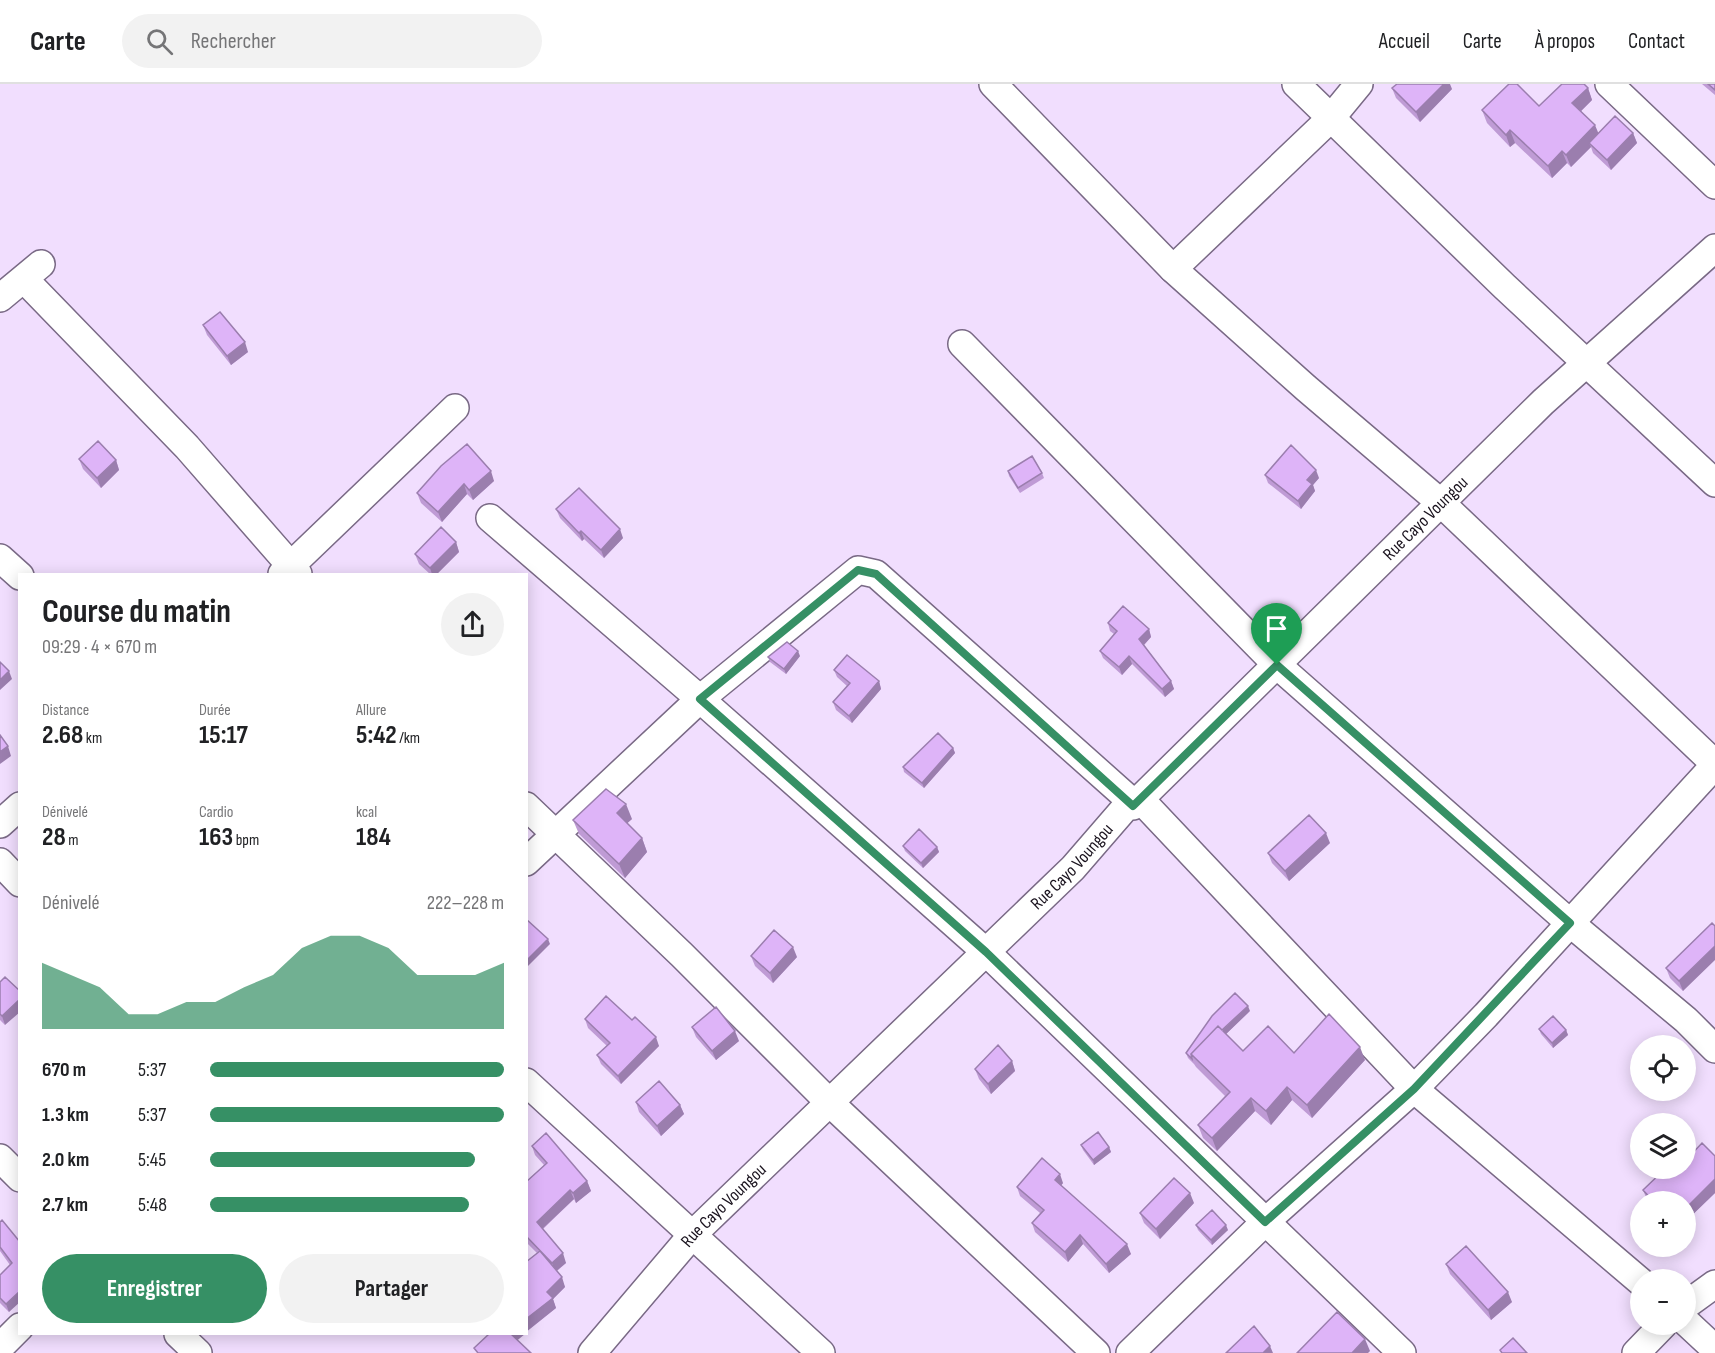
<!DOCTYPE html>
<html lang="fr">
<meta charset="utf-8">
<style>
body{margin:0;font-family:"Sofia Sans Condensed",sans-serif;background:#f2f2f2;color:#202124;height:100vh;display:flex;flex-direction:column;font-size:22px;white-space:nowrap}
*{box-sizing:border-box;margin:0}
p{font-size:20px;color:#757577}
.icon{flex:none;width:33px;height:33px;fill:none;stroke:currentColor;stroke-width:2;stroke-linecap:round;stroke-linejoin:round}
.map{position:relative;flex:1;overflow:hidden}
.side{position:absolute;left:18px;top:489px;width:510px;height:762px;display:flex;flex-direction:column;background:#fff;border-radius:0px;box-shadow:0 3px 15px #0003}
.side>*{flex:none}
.controls{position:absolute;left:1630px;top:951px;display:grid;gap:12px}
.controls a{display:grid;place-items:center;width:66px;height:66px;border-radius:50%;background:#fff;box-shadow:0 3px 15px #0003;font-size:30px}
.pin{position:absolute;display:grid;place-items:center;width:51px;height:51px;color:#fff;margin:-62px -26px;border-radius:50% 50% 50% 0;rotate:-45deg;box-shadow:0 0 6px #0007}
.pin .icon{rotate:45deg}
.round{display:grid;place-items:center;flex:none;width:63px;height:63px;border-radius:32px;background:#f2f2f2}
.headline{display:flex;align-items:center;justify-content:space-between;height:102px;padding:0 24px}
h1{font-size:33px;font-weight:700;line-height:45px}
.metrics{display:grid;grid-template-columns:repeat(3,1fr);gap:9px;height:102px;padding:6px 24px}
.metrics div{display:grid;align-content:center}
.metrics b{font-size:26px;font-weight:700}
.metrics small{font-size:16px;font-weight:400}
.metrics p{font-size:16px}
.chart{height:168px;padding:12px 24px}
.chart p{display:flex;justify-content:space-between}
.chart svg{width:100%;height:108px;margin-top:6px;fill:#369065;opacity:.7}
.button{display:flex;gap:12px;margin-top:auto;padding:12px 24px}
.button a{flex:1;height:69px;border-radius:36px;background:#369065;color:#fff;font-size:24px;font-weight:700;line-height:69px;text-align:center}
.button a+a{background:#f2f2f2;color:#202124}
ul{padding:0 24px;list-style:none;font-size:20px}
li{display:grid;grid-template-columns:96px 72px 1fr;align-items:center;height:45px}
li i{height:15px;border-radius:8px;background:#369065}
header{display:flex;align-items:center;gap:36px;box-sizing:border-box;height:84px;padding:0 30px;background:#fff;border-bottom:2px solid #e0e0e0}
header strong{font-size:28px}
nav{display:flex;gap:33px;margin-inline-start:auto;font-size:21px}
.search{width:420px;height:54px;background:#f2f2f2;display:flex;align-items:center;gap:15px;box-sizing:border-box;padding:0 21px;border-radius:33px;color:#757577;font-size:22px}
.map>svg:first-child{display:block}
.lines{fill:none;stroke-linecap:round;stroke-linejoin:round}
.minor-casing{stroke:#796985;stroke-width:30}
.minor{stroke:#fff;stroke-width:27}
.wall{fill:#bf9bd5}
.shaded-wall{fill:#9b7eae}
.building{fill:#deb4f8;stroke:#9b7eae;stroke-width:1.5}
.route-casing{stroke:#fff;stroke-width:12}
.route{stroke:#369065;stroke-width:8}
.labels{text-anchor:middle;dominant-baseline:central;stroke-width:5;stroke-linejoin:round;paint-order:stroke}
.street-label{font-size:18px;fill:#19121d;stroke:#f1defe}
</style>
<header>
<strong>Carte</strong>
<div class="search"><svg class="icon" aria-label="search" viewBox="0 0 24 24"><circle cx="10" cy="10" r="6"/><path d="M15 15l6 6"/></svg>Rechercher</div>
<nav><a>Accueil</a><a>Carte</a><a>À propos</a><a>Contact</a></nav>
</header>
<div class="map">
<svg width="1715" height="1269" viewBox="0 0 1715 1269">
<rect width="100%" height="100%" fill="#f1defe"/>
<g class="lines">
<defs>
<g id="minor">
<path d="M993 0 1173 185 1306 304 1441 419 1715 680"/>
<path d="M1296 0 1504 202 1715 399"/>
<path d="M1609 0 1715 101"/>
<path d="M1173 185 1331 34 1359 0"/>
<path d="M24 195 187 363 298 490"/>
<path d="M0 214 41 180"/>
<path d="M962 260 1277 581 1570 839 1686 936 1715 965"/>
<path d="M490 434 700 615 986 868 1402 1269"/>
<path d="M0 474 20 492"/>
<path d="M282 490 455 324"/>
<path d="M1140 715 1414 1005 1641 1198"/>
<path d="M526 722 682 871 829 1018 1096 1269"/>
<path d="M0 740 20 722"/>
<path d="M0 778 20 799"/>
<path d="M526 778 700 615 858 486 876 490 1131 717"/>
<path d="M526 998 821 1269"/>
<path d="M0 1074 20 1094"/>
<path d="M1686 1221 1715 1200"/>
<path d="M1686 1238 1715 1265"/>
<path d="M178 1250 198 1269"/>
<path d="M0 1263 20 1243"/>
<path id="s1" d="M592 1269 693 1150 1073 784 1131 717 1133 722 1140 715 1543 318 1715 164"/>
<path d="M1130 1269 1265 1138 1414 1005 1486 931 1715 681"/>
<path d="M1636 1269 1664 1240"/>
</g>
</defs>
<use href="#minor" class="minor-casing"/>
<use href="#minor" class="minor"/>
</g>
<path class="wall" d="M1702 0H1715V11Z
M1392 4 1452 5 1420 38 1396 14Z
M1588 4 1592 16 1581 27 1598 49H1633L1637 59 1611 86 1593 69 1591 63 1571 83 1567 79 1552 94 1515 59 1510 63 1487 39 1482 26 1539 22Z
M203 241 248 268 231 281 207 251Z
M467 360 494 397 473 416 467 410 442 438 421 419 417 409Z
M79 375 116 376 119 386 101 404 83 385Z
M1008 387 1042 389 1044 394 1020 409 1009 392Z
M1265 391 1319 394 1313 401 1315 407 1301 425 1268 399Z
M556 425 623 454 604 474 584 455 582 457 560 434Z
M456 458 459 468 437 490H430L419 480 415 470Z
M1108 539 1149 545 1151 553 1144 561 1171 597 1174 605 1165 613 1132 580 1122 591 1103 574 1100 567 1114 550 1110 547Z
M800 572 786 590 770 578 768 573Z
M834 586 879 597 881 605 852 639 836 626 833 618 847 602 837 593Z
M953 664 955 669 924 704 904 688 903 683Z
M632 735 627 739 642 754 647 768 625 794 579 750 573 736Z
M1330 759 1289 797 1272 779 1268 769Z
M903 762 937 763 939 768 923 784 905 767Z
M1712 839 1683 907 1670 894 1666 884Z
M751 872 797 873 773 899 755 882Z
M0 898 5 941 0 936Z
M1250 927 1226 950 1243 967 1294 969 1365 976 1312 1034 1292 1016 1271 1041 1255 1027 1217 1067 1203 1054 1198 1041 1225 1012 1196 983 1194 980 1188 974 1186 969Z
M585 935 632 936 659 962 621 1000 601 980 597 971 607 962 588 944Z
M692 943 739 957 716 976 696 953Z
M1539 945 1566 946 1568 951 1553 964 1541 950Z
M1012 977 1015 987 991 1010 979 995 975 985Z
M636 1018 680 1021 684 1030 661 1052 639 1028Z
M1081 1061 1109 1063 1111 1068 1094 1081 1083 1066Z
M532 1062 587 1097 591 1107 576 1119 574 1115 543 1145 566 1179 557 1187 565 1203 553 1215 556 1224 526 1248V1178L537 1169 526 1158V1098L544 1081 535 1071Z
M1063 1099 1061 1102 1131 1170 1109 1189 1083 1160 1068 1178 1035 1148 1032 1139 1040 1129 1020 1112 1017 1103Z
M1643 1106 1715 1109 1686 1137V1118H1648Z
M1194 1119 1160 1155 1144 1139 1140 1129Z
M0 1138 20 1158 9 1228 0 1219V1191L10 1181 0 1167Z
M1196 1141 1228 1146 1212 1161 1198 1146Z
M1446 1180 1512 1218 1491 1236 1450 1190Z"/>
<path class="shaded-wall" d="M1444 0H1450L1452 5 1420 38 1416 28Z
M1588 4 1592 16 1577 31 1572 19Z
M1595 41 1600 53 1589 59 1591 63 1571 83 1566 71Z
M1510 46 1515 59 1510 63 1506 51Z
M1633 49 1637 59 1611 86 1607 76Z
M1562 67 1567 79 1552 94 1548 82Z
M245 258 248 268 231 281 227 272Z
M116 376 119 386 101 404 97 394Z
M1316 386 1319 394 1313 401 1315 407 1301 425 1298 417 1307 396Z
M491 387 494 397 473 416 469 406Z
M464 400 467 410 442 438 438 428Z
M620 445 623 454 604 474 601 466Z
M581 447 584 455 582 457 579 449Z
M456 458 459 468 437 490H432L430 484Z
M1149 545 1151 553 1142 563 1139 555Z
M798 567 800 572 786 590 784 585Z
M1129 572 1132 580 1122 591 1119 583Z
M9 587 12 595 0 606V596Z
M879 597 881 605 852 639 849 632Z
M1171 597 1174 605 1165 613 1162 605Z
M8 662 11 672 0 680V668Z
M953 664 955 669 924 704 922 699Z
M626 720 632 735 622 744 617 729Z
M1326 749 1330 759 1289 797 1285 787Z
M642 754 647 768 625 794 619 780Z
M937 763 939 768 923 784 921 779Z
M548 855 550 860 526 884V877Z
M1715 862V876L1683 907 1679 897Z
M793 863 797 873 773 899 770 889Z
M20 915V928L5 941 2 932Z
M1248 922 1250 927 1198 977 1194 973Z
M1566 946 1568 951 1553 964 1552 959Z
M735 947 739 957 716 976 712 967Z
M656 953 659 962 621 1000 618 992Z
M1360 963 1365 976 1312 1034 1307 1021Z
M1012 977 1015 987 991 1010 988 1000Z
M1287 1003 1292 1016 1271 1041 1266 1027Z
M1251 1014 1255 1027 1217 1067 1212 1054Z
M680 1021 684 1030 661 1052 657 1042Z
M1109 1063 1111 1068 1094 1081 1093 1076Z
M1060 1090 1063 1099 1058 1105 1055 1096Z
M1715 1095V1109L1686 1137V1124Z
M587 1097 591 1107 576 1119 573 1109Z
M570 1106 574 1115 540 1147 537 1138Z
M1190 1109 1194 1119 1160 1155 1156 1145Z
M1226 1141 1228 1146 1212 1161 1211 1156Z
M1080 1151 1083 1160 1068 1178 1065 1168Z
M1127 1160 1131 1170 1109 1189 1106 1180Z
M563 1169 566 1179 555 1188 552 1179Z
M562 1193 565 1203 553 1215 556 1224 526 1248V1235L547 1208Z
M20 1207V1218L9 1228 6 1220Z
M1508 1208 1512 1218 1491 1236 1488 1226Z
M510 1250H525L514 1259Z
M1365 1255 1370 1267 1368 1269H1352Z
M1270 1262 1273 1269H1263Z"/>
<path class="building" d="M1397 0H1444L1416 28 1392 4Z
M1509 0H1517L1539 22 1562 0H1584L1588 4 1572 19 1595 41 1566 71 1562 67 1548 82 1510 46 1506 51 1482 26Z
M1708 0H1715V6Z
M1615 32 1633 49 1607 76 1589 59Z
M220 228 245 258 227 272 203 241Z
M98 357 116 376 97 394 79 375Z
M467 360 491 387 469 406 464 400 438 428 417 409 441 382Z
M1291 361 1316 386 1307 396 1312 400 1298 417 1265 391Z
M1032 372 1042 389 1018 404 1008 387Z
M579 404 620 445 601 466 581 447 579 449 556 425Z
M441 443 456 458 430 484 415 470Z
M1123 522 1149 545 1139 555 1171 597 1162 605 1129 572 1119 583 1100 567 1117 547 1108 539Z
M787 558 798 567 784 585 768 573Z
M847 571 879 597 849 632 833 618 850 599 834 586Z
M0 578 9 587 0 596Z
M938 649 953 664 922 699 903 683Z
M0 651 8 662 0 668Z
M606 705 626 720 617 729 642 754 619 780 573 736Z
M1309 731 1326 749 1285 787 1268 769Z
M919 745 937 763 921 779 903 762Z
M526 835 548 855 526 877Z
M1712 839 1715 842V862L1679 897 1666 884Z
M774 846 793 863 770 889 751 872Z
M5 893 20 907V915L2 932 0 930V898Z
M1235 909 1248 922 1222 946 1218 942 1191 970 1192 975 1186 969 1212 932Z
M606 912 632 936 635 933 656 953 618 992 597 971 610 959 585 935Z
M716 923 735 947 712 967 692 943Z
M1329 930 1360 963 1307 1021 1287 1003 1266 1027 1251 1014 1212 1054 1198 1041 1230 1008 1191 970 1218 942 1243 967 1268 942 1294 969Z
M1553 932 1566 946 1552 959 1539 945Z
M998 961 1012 977 988 1000 975 985Z
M659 997 680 1021 657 1042 636 1018Z
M1098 1048 1109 1063 1093 1076 1081 1061Z
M546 1049 587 1097 573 1109 570 1106 537 1138 563 1169 552 1179 526 1152V1098L547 1079 532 1062Z
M1702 1059 1715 1072V1095L1686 1124V1118H1654L1643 1106 1666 1084H1686V1076Z
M1042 1074 1060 1090 1055 1096 1127 1160 1106 1180 1080 1151 1065 1168 1032 1139 1044 1126 1017 1103Z
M1174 1094 1190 1109 1156 1145 1140 1129Z
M1212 1126 1226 1141 1211 1156 1196 1141Z
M2 1136 20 1158V1207L6 1220 0 1214V1191L12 1179 0 1163V1138Z
M1466 1162 1508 1208 1488 1226 1446 1180Z
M540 1167 562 1193 547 1208 553 1214 526 1235V1178Z
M1337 1228 1365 1255 1352 1269H1297Z
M1254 1242 1270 1262 1263 1269H1226Z
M489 1250H511L531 1269H478L474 1264Z
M1513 1254 1527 1269H1502L1500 1266Z"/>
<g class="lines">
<defs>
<path id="route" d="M858 486 876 490 1133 722 1277 581 1570 839 1414 1005 1265 1138 986 868 700 615Z"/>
</defs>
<use href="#route" class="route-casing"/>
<use href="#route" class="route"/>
</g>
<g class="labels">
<g class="street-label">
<text stroke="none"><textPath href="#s1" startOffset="1188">Rue Cayo Voungou</textPath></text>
<text stroke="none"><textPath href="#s1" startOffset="684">Rue Cayo Voungou</textPath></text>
<text stroke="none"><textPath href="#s1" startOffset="198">Rue Cayo Voungou</textPath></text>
</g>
</g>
</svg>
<div class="controls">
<a><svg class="icon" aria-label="locate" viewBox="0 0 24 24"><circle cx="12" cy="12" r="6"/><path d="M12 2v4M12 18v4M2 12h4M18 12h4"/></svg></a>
<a><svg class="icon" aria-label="layers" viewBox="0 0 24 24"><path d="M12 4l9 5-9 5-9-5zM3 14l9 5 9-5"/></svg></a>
<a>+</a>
<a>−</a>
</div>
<div class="pin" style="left:1277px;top:581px;background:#1e9e55"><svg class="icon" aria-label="arrive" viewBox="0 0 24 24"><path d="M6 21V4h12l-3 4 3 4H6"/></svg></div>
<section class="side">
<div class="headline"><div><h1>Course du matin</h1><p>09:29 · 4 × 670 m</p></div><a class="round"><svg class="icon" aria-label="share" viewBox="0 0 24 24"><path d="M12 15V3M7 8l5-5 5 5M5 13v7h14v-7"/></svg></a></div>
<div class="metrics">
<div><p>Distance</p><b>2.68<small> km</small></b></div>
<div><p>Durée</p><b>15:17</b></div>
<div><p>Allure</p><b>5:42<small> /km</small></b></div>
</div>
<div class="metrics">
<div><p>Dénivelé</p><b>28<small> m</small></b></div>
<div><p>Cardio</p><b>163<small> bpm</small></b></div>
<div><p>kcal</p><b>184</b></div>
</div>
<div class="chart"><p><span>Dénivelé</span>222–228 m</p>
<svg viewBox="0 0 160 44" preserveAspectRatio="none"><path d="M0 44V17L10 22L20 27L30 38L40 38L50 33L60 33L70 27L80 22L90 11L100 6L110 6L120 11L130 22L140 22L150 22L160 17V44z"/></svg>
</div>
<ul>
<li><b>670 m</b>5:37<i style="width:100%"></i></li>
<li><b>1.3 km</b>5:37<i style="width:100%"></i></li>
<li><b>2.0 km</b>5:45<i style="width:90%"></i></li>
<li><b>2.7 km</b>5:48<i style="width:88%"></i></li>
</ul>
<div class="button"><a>Enregistrer</a><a>Partager</a></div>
</section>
</div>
